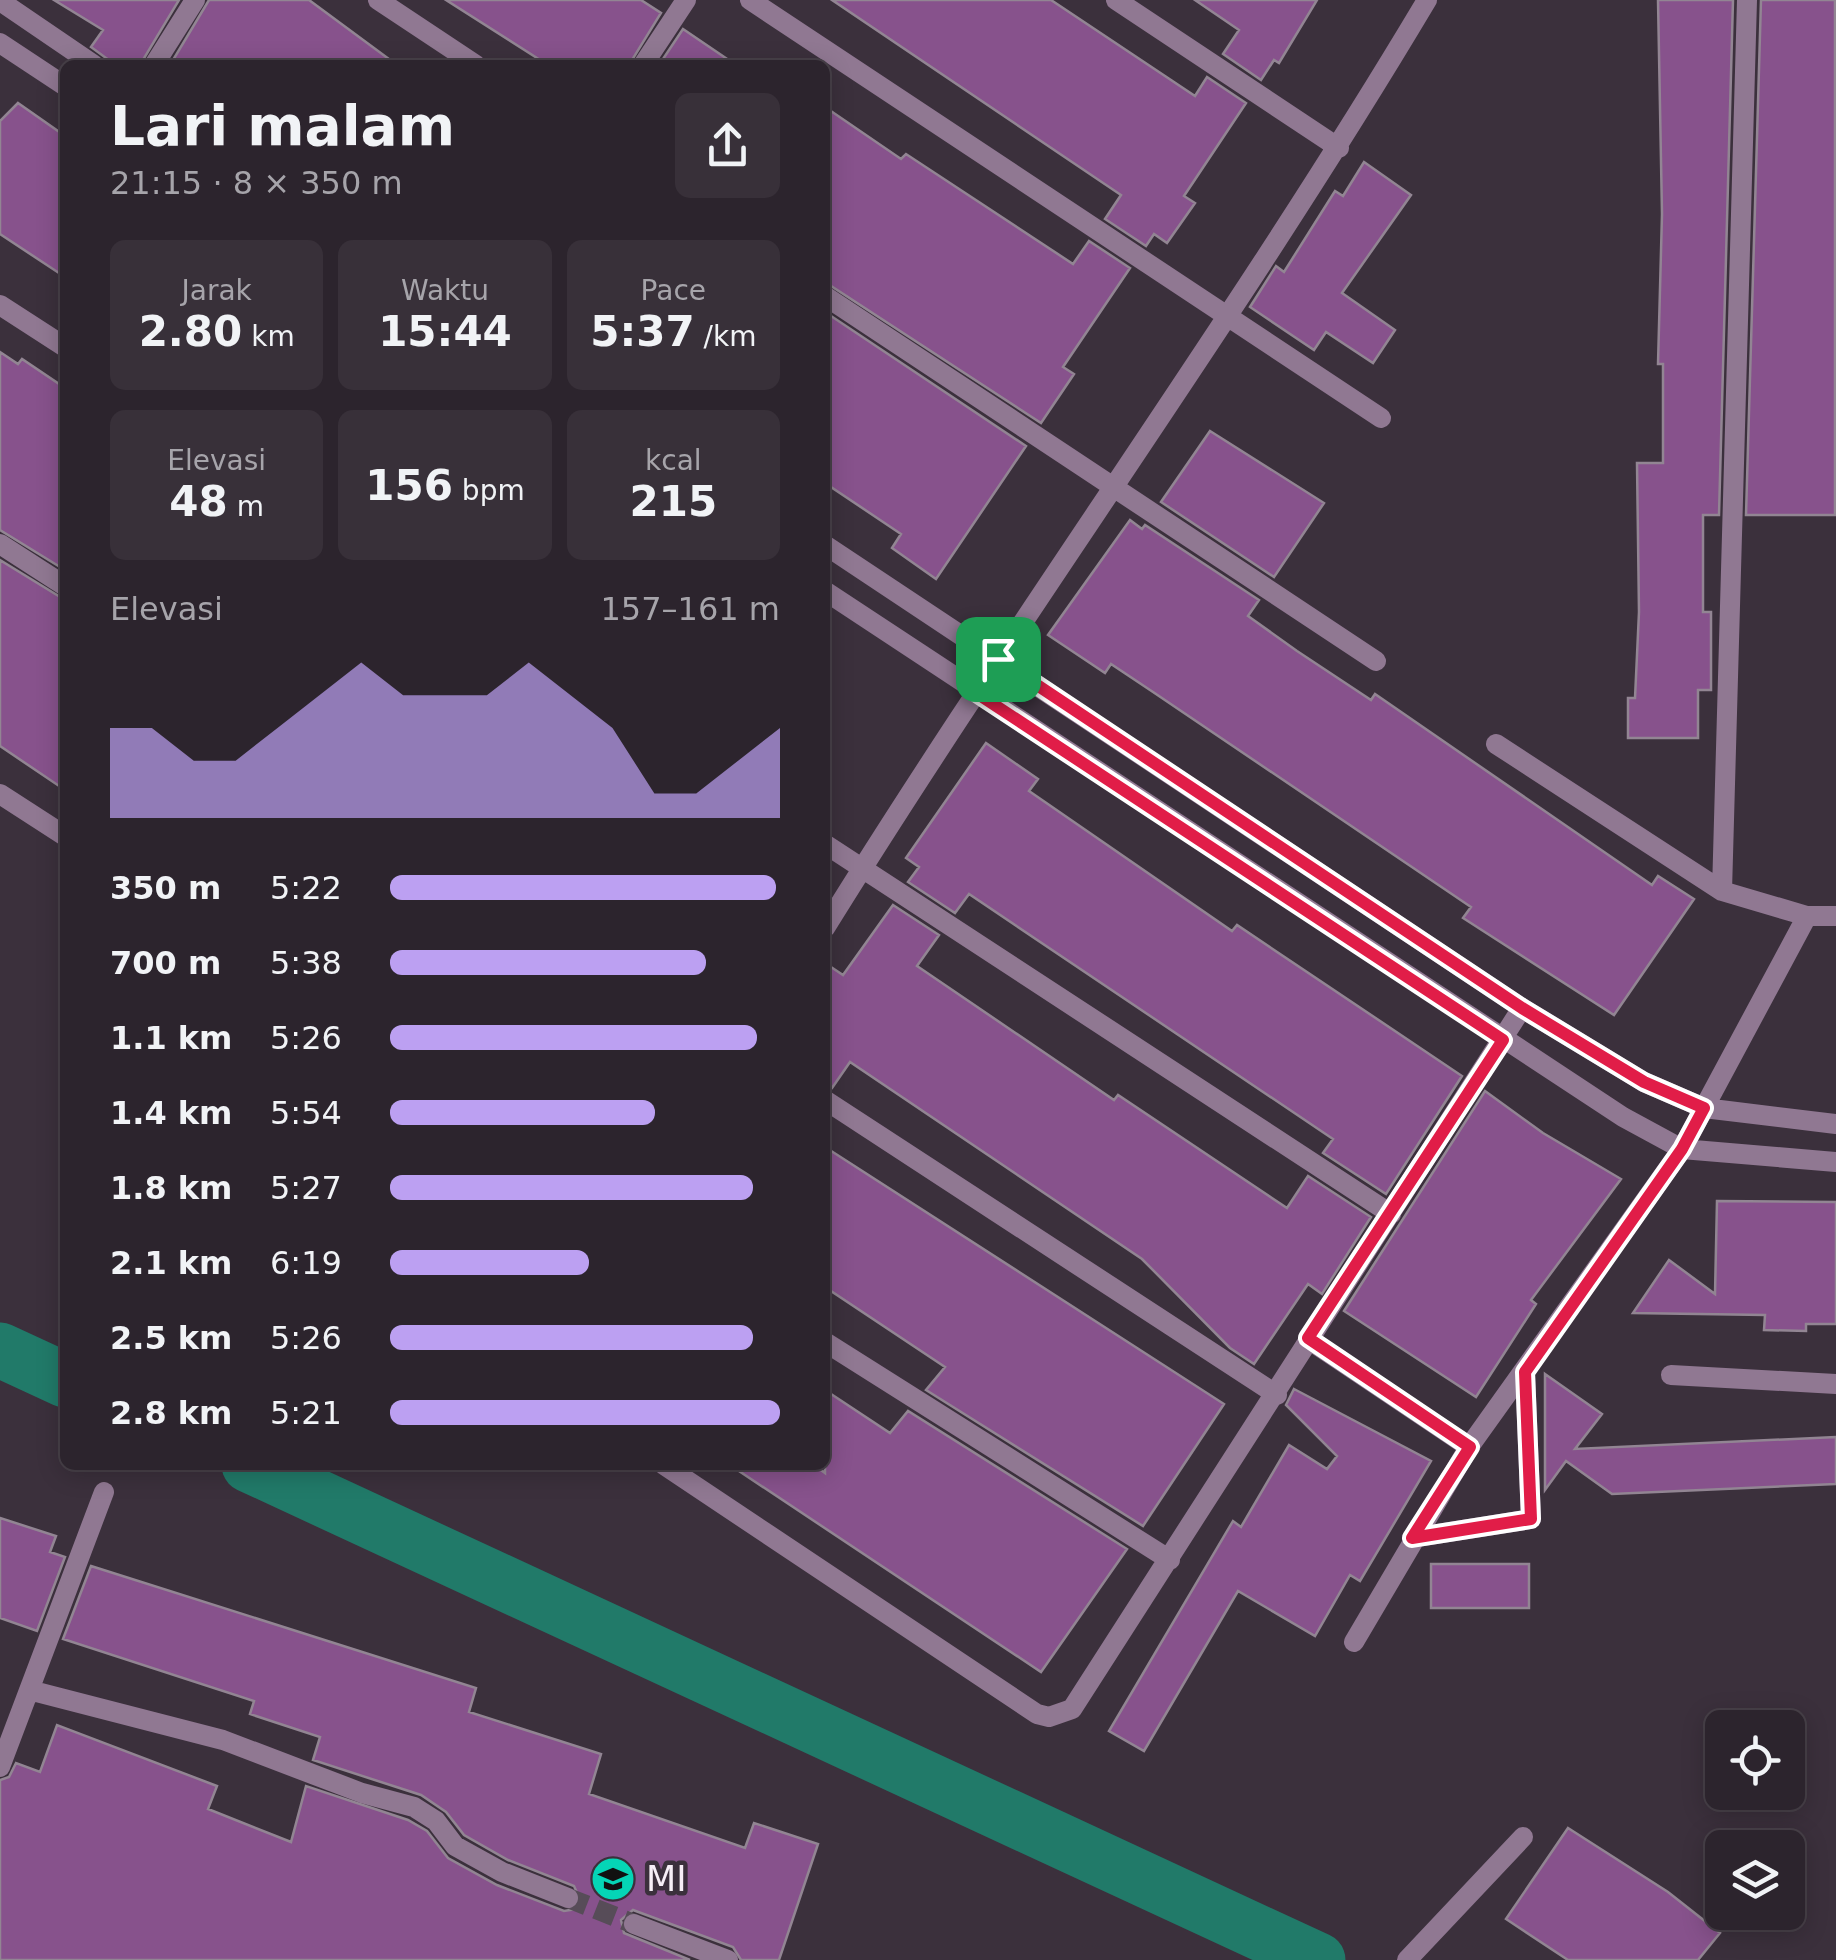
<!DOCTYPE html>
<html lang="id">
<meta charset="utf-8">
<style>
body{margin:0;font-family:"DejaVu Sans",sans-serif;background:#383039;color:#f1f3f6;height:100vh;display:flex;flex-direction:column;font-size:38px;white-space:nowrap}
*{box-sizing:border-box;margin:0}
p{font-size:32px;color:#a6a4aa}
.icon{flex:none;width:55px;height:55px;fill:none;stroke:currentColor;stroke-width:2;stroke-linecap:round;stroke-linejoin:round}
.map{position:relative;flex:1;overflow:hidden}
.details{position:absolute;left:60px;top:60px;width:770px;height:1410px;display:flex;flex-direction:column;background:#2c242d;border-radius:15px;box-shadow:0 5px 25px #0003,0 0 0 2px #484149}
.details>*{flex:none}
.fabs{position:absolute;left:1705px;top:1710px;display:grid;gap:20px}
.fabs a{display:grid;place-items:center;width:100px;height:100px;border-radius:15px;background:#2c242d;box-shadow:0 5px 25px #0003,0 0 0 2px #484149;font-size:50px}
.pin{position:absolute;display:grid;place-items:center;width:85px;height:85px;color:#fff;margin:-42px;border-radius:20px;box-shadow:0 5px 15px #0006}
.round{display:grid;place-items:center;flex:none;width:105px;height:105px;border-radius:15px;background:#383039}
.overview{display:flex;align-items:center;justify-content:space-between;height:170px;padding:0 50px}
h1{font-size:55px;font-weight:600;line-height:75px}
.metrics{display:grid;grid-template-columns:repeat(3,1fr);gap:15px;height:170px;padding:10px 50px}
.metrics div{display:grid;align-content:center;border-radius:15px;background:#383039;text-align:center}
.metrics b{font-size:42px;font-weight:600}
.metrics small{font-size:28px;font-weight:400}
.metrics p{font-size:28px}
.chart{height:280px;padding:20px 50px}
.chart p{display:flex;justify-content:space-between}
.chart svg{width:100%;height:180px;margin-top:10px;fill:#bca0f2;opacity:.7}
ul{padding:0 50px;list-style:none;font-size:32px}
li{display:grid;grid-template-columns:160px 120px 1fr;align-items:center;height:75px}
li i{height:25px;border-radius:12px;background:#bca0f2}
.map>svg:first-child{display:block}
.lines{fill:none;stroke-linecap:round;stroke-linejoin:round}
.canal{stroke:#217a69;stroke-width:55}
.building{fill:#87528c;stroke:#928593;stroke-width:2.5}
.street-tunnel{stroke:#574c58;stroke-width:20;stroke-dasharray:20 10;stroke-linecap:butt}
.street{stroke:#907892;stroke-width:20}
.route-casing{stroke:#fff;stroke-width:20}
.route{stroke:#e11d48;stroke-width:12}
.labels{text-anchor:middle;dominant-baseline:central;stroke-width:9;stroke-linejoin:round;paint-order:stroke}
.poi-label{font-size:35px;fill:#f6eef6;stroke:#3b303c;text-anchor:start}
</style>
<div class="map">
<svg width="1836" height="1960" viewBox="0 0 1836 1960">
<rect width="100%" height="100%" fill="#3b303c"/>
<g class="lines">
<path class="canal" d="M0 1350 65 1380
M249 1465 1318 1960"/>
</g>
<path class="building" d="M54 0H179L140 65H116L106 58 91 47 103 30Z
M209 0H309L397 65H170Z
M446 0H641L661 13 629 65H548Z
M832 0H1051L1195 96 1207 77 1246 103 1184 196 1195 203 1167 243 1154 234 1146 246 1105 219 1121 195Z
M1195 0H1317L1279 63 1274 60 1261 80 1223 54 1239 30Z
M1658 0H1733L1719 515H1703V612H1711V690H1698V738H1628V698H1635L1639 612 1637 463H1663V364H1658L1662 214Z
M1761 0H1835V515H1746Z
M683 29 736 65H659Z
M18 103 65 136V277L0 234V121Z
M825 107 901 159 906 154 1073 264 1089 241 1130 268 1063 367 1074 374 1041 423 825 282Z
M1364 162 1411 195 1342 293 1395 330 1373 363 1326 332 1314 350 1250 307 1276 266 1284 272 1335 191 1343 196Z
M825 312 1026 446 936 579 892 548 901 534 825 483Z
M0 352 18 364 22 359 65 388V570L0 530Z
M1210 431 1324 503 1274 577 1161 502Z
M1130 520 1142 529 1145 525 1259 600 1248 616 1297 651 1371 700 1375 694 1652 885 1658 876 1694 899 1614 1015 1463 918 1471 907 1153 692 1111 664 1105 673 1048 635Z
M0 560 65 600V790L0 746Z
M986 743 1038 779 1029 791 1232 931 1237 925 1462 1076 1386 1194 1323 1153 1333 1139 969 894 955 913 908 882 919 867 906 858Z
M893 905 939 935 917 966 1114 1100 1118 1095 1287 1208 1308 1176 1371 1217 1322 1294 1308 1284 1254 1364 1230 1348 1142 1259 850 1062 832 1088 825 1086V963L843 975Z
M1485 1091 1543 1133 1621 1179 1531 1300 1536 1304 1476 1397 1344 1311Z
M825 1147 1224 1404 1143 1526 926 1390 945 1367 825 1287Z
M1717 1201 1836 1202V1324H1806V1331L1764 1330 1765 1315 1633 1313 1669 1260 1715 1294Z
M1545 1374 1602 1414 1575 1449 1836 1437V1484L1612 1494 1566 1461 1545 1490Z
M1294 1389 1431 1461 1360 1581 1350 1575 1315 1636 1238 1591 1144 1751 1109 1731 1233 1521 1241 1527 1289 1445 1327 1469 1337 1456 1286 1405Z
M825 1390 890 1433 908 1411 1127 1549 1041 1672 730 1465H814L825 1473Z
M0 1518 56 1536 50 1552 65 1557 37 1631 0 1618Z
M1431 1564H1529V1608H1431Z
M91 1566 476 1688 469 1712 601 1754 589 1794 745 1848 754 1823 818 1844 779 1960H741L733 1947 633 1910 621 1920 624 1933 690 1960H0V1780L9 1777 16 1763 40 1772 57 1725 217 1786 208 1809 291 1842 306 1786 408 1820 427 1831 448 1858 497 1885 564 1911 576 1909 581 1902 574 1886 508 1860 464 1835 446 1812 421 1795 313 1760 320 1737 250 1714 254 1701 63 1639Z
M1568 1828 1668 1892 1720 1933 1698 1960H1568L1506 1919Z"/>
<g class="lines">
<path class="street-tunnel" d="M568 1898 634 1924"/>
<path class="street" d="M378 0 476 65
M750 0 1381 418
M1116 0 1339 148
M0 1 94 65
M0 43 65 86
M154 65 195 0
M643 65 686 0
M825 296 1376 661
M0 305 65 347
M0 544 65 586
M825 545 1522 1008 1644 1082 1704 1108 1836 1124
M825 591 1623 1117 1682 1149 1836 1162
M1496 744 1722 891 1807 916H1836
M0 794 65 836
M825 844 1391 1214
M1722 891 1747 0
M825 928C1019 615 1238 317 1427 0
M825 1100 1277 1395
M1308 1339 1469 1447
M825 1342 1170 1560
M1671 1375 1836 1384
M664 1465 1037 1714 1049 1717 1072 1709 1522 1008
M1412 1538 1531 1519 1525 1372
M1354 1642 1469 1447 1682 1149 1807 916
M29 1690 223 1740 362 1793 414 1807 436 1821 455 1846 502 1872 568 1898
M0 1767 104 1492
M634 1924 728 1960
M1407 1960 1523 1837"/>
</g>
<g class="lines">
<defs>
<path id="route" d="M998 659 1522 1008 1644 1082 1704 1108 1682 1149 1525 1372 1531 1519 1412 1538 1470 1447 1308 1338 1503 1040 978 694Z"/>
</defs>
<use href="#route" class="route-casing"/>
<use href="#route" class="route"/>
</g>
<defs>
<symbol id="school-disc" viewBox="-11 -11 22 22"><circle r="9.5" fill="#05d5b6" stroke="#3b303c"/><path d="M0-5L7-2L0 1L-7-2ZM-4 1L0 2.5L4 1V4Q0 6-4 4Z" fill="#111"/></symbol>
</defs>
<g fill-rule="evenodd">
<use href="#school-disc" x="588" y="1854" width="50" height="50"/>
</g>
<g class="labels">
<g class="poi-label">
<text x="646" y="1879">MI</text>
</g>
</g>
</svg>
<div class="fabs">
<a><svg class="icon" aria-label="locate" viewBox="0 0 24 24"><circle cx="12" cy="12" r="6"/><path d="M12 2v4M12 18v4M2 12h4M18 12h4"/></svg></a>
<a><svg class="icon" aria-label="layers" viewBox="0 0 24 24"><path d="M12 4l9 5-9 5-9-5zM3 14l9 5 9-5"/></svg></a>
</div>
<div class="pin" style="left:998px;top:659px;background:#1e9e55"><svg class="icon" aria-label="arrive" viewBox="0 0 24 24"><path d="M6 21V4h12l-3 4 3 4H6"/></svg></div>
<section class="details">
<div class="overview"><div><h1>Lari malam</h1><p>21:15 · 8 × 350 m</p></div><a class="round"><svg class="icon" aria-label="share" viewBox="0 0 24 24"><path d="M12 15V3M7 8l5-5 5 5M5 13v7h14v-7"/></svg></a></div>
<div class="metrics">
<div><p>Jarak</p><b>2.80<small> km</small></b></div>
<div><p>Waktu</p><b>15:44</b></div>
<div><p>Pace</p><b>5:37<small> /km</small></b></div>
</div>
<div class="metrics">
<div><p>Elevasi</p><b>48<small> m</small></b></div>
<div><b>156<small> bpm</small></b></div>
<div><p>kcal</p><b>215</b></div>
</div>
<div class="chart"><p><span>Elevasi</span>157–161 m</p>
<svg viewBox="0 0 160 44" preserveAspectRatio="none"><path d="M0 44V22L10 22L20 30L30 30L40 22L50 14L60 6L70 14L80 14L90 14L100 6L110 14L120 22L130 38L140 38L150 30L160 22V44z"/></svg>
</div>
<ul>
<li><b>350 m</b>5:22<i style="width:99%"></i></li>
<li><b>700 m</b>5:38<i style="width:81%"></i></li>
<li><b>1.1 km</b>5:26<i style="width:94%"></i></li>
<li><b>1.4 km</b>5:54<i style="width:68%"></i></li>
<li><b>1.8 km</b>5:27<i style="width:93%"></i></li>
<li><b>2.1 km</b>6:19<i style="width:51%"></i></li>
<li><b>2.5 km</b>5:26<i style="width:93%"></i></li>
<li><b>2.8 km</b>5:21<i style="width:100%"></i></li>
</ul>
</section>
</div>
